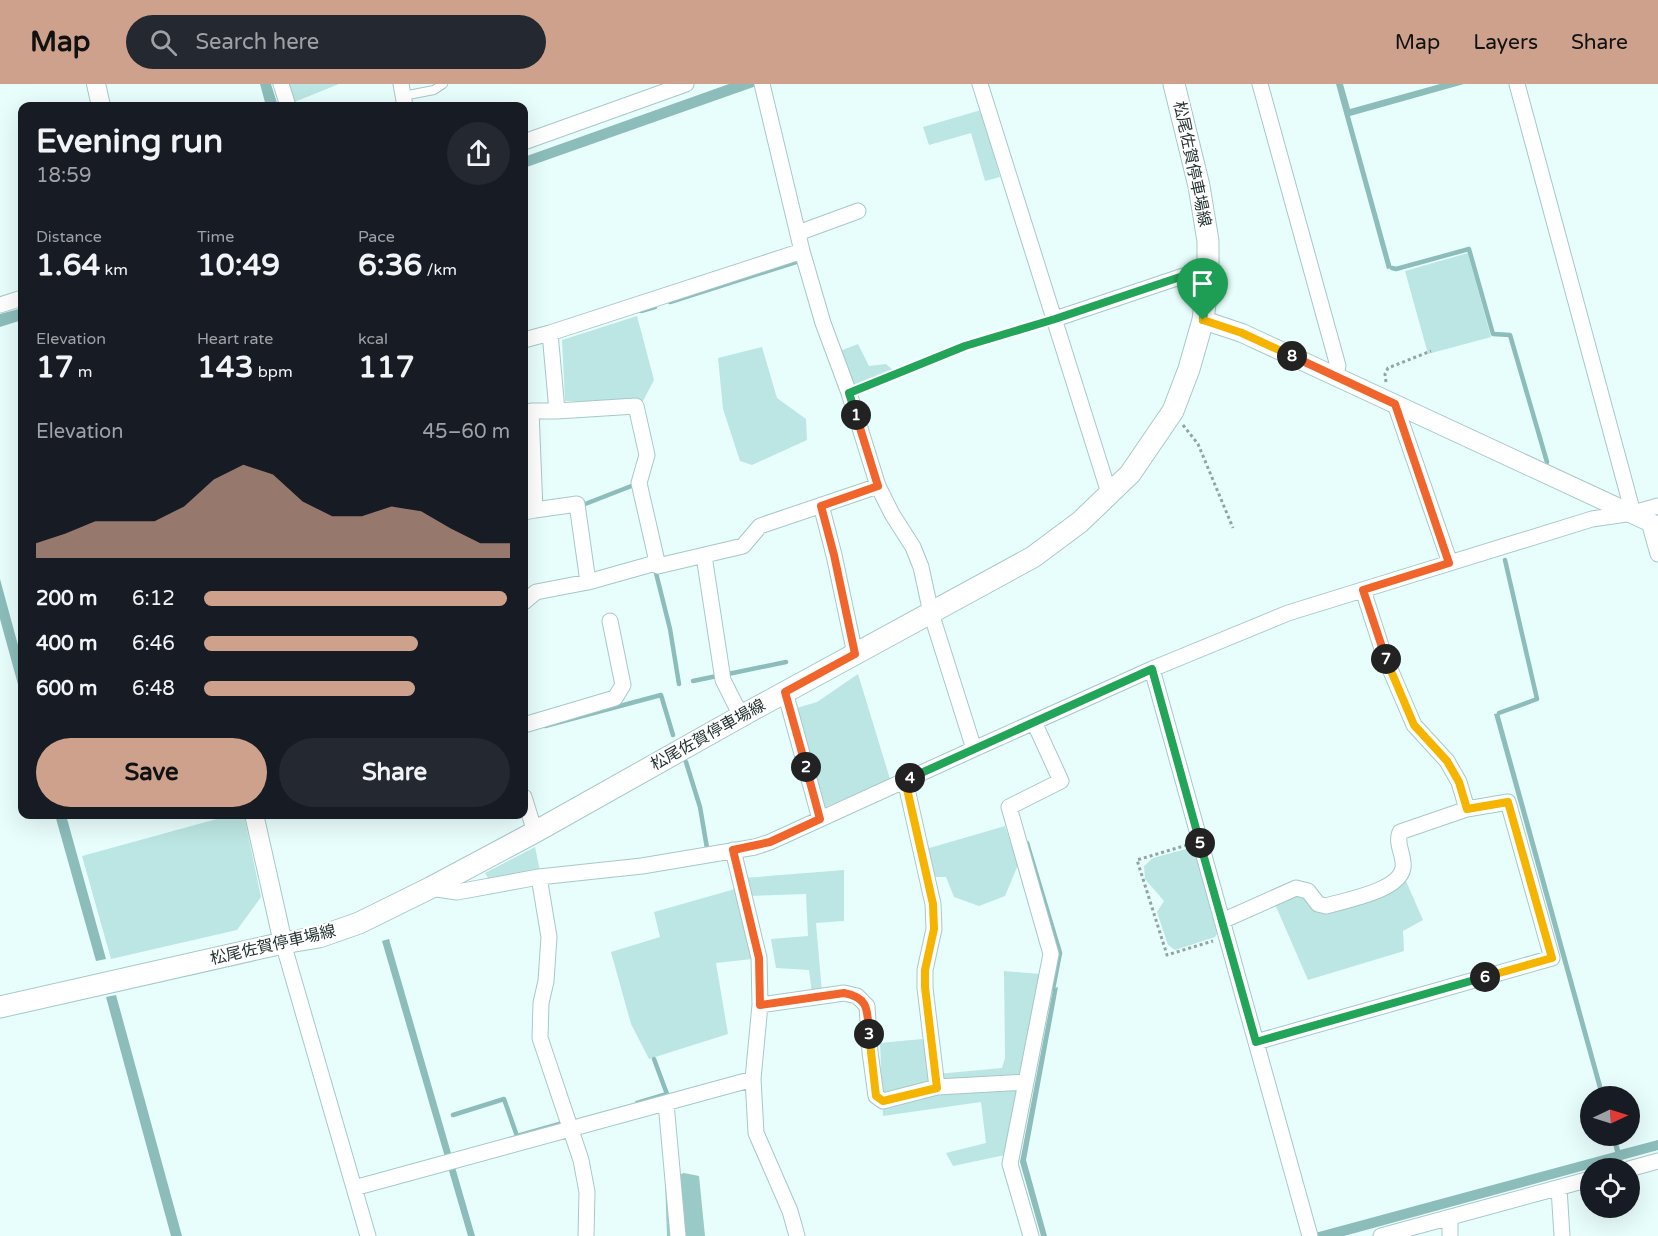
<!DOCTYPE html>
<meta charset="utf-8">
<style>
body{margin:0;font-family:"Varela Round","Noto Sans JP",sans-serif;background:#242831;color:#f1f3f6;height:100vh;display:flex;flex-direction:column;font-size:22px;white-space:nowrap}
*{box-sizing:border-box;margin:0}
p{font-size:20px;color:#9ea1a6}
.icon{flex:none;width:33px;height:33px;fill:none;stroke:currentColor;stroke-width:2;stroke-linecap:round;stroke-linejoin:round}
.map{position:relative;flex:1;overflow:hidden}
.details{position:absolute;left:18px;top:18px;width:510px;height:717px;display:flex;flex-direction:column;background:#171b24;border-radius:12px;box-shadow:0 6px 24px #0002}
.details>*{flex:none}
.needle{width:39px;rotate:86deg}
.tools{position:absolute;left:1580px;top:1002px;display:grid;gap:12px}
.tools a{display:grid;place-items:center;width:60px;height:60px;border-radius:50%;background:#171b24;box-shadow:0 6px 24px #0002;font-size:30px}
.pin{position:absolute;display:grid;place-items:center;width:51px;height:51px;color:#fff;margin:-62px -26px;border-radius:50% 50% 50% 0;rotate:-45deg;box-shadow:0 0 6px #0007}
.pin .icon{rotate:45deg}
.km{position:absolute;width:30px;height:30px;margin:-15px;border-radius:50%;background:#222;color:#fff;font-size:16px;line-height:30px;text-align:center}
.round{display:grid;place-items:center;flex:none;width:63px;height:63px;border-radius:32px;background:#242831}
.overview{display:flex;align-items:center;justify-content:space-between;height:102px;padding:0 18px}
h1{font-size:33px;font-weight:700;line-height:45px}
.metrics{display:grid;grid-template-columns:repeat(3,1fr);gap:9px;height:102px;padding:6px 18px}
.metrics div{display:grid;align-content:center}
.metrics b{font-size:30px;font-weight:700}
.metrics small{font-size:16px;font-weight:400}
.metrics p{font-size:16px}
.chart{height:168px;padding:12px 18px}
.chart p{display:flex;justify-content:space-between}
.chart svg{width:100%;height:108px;margin-top:6px;fill:#cda18b;opacity:.7}
.cta{display:flex;gap:12px;margin-top:auto;padding:12px 18px}
.cta a{flex:1;height:69px;border-radius:36px;background:#cda18b;color:#111;font-size:24px;font-weight:700;line-height:69px;text-align:center}
.cta a+a{background:#242831;color:#f1f3f6}
ul{padding:0 18px;list-style:none;font-size:20px}
li{display:grid;grid-template-columns:96px 72px 1fr;align-items:center;height:45px}
li i{height:15px;border-radius:8px;background:#cda18b}
header{display:flex;align-items:center;gap:36px;box-sizing:border-box;height:84px;padding:0 30px;background:#cda18b;color:#111}
header strong{font-size:28px}
nav{display:flex;gap:33px;margin-inline-start:auto;font-size:21px}
.search{width:420px;height:54px;background:#242831;display:flex;align-items:center;gap:15px;box-sizing:border-box;padding:0 21px;border-radius:33px;color:#9ea1a6;font-size:22px}
.map>svg:first-child{display:block}
.green{fill:#bce6e3}
.forest{fill:#99cac7}
.water{fill:#8cbdbb}
.lines{fill:none;stroke-linecap:round;stroke-linejoin:round}
.stream{stroke:#8cbdbb;stroke-width:4.5}
.service-casing{stroke:#a5c9c7;stroke-width:10}
.minor-casing{stroke:#a5c9c7;stroke-width:17}
.tertiary-casing{stroke:#a5c9c7;stroke-width:20}
.secondary-casing{stroke:#a5c9c7;stroke-width:23}
.path{stroke:#91a4a3;stroke-width:3;stroke-dasharray:3 3;stroke-linecap:butt}
.service{stroke:#fff;stroke-width:8}
.minor{stroke:#fff;stroke-width:15}
.tertiary{stroke:#fff;stroke-width:18}
.secondary{stroke:#fff;stroke-width:21}
.split-1-casing{stroke:#fff;stroke-width:12}
.split-2-casing{stroke:#fff;stroke-width:12}
.split-3-casing{stroke:#fff;stroke-width:12}
.split-4-casing{stroke:#fff;stroke-width:12}
.split-5-casing{stroke:#fff;stroke-width:12}
.split-6-casing{stroke:#fff;stroke-width:12}
.split-7-casing{stroke:#fff;stroke-width:12}
.split-8-casing{stroke:#fff;stroke-width:12}
.split-9-casing{stroke:#fff;stroke-width:12}
.split-1{stroke:#22a559;stroke-width:8}
.split-2{stroke:#f0652b;stroke-width:8}
.split-3{stroke:#f0652b;stroke-width:8}
.split-4{stroke:#f5b400;stroke-width:8}
.split-5{stroke:#22a559;stroke-width:8}
.split-6{stroke:#22a559;stroke-width:8}
.split-7{stroke:#f5b400;stroke-width:8}
.split-8{stroke:#f0652b;stroke-width:8}
.split-9{stroke:#f5b400;stroke-width:8}
.labels{text-anchor:middle;dominant-baseline:central;stroke-width:4.5;stroke-linejoin:round;paint-order:stroke}
.street-label{font-size:16px;fill:#253332;stroke:#fff}
</style>
<header>
<strong>Map</strong>
<div class="search"><svg class="icon" aria-label="search" viewBox="0 0 24 24"><circle cx="10" cy="10" r="6"/><path d="M15 15l6 6"/></svg>Search here</div>
<nav><a>Map</a><a>Layers</a><a>Share</a></nav>
</header>
<div class="map">
<svg width="1658" height="1152" viewBox="0 0 1658 1152">
<rect width="100%" height="100%" fill="#e8fefd"/>
<path class="green" d="M286 0H339L292 19Z
M981 26 1000 93 985 97 971 49 929 61 923 43Z
M1468 169 1491 253 1428 270 1405 187Z
M637 232 654 296 642 319 565 317 562 256Z
M858 260 869 282 886 280 894 287 853 303 840 267Z
M762 263 777 314 806 335 807 356 752 381 740 377 723 325 718 274Z
M858 590 890 695 821 725 793 625 817 618Z
M235 730 244 731 261 813 237 846 111 875 82 772Z
M1005 742 1018 781 1005 812 979 822 954 813 946 793H930L926 765Z
M1197 762 1219 846 1215 853 1175 866 1168 861 1157 828 1164 817 1145 795 1144 782 1153 774Z
M535 763 540 787 490 797 485 789Z
M844 786V837L816 839 822 908 812 910 809 886 776 884 771 855 808 852 806 810 750 812 744 794Z
M1406 797 1423 836 1403 847 1404 867 1308 896 1274 818 1295 808 1307 810 1317 826 1382 809Z
M735 805 752 875 716 879 728 950 649 975 631 940 611 868 660 853 654 828Z
M1004 887 1041 890 1005 1071 953 1082 946 1069 986 1059 981 1018 883 1032 880 959 922 955 937 990 1002 984 1005 974Z"/>
<path class="forest" d="M684 1089 699 1092 705 1152H667L665 1096Z"/>
<path class="water" d="M260 0H271L278 22H266Z
M729 0H762L524 84V73Z
M1336 0H1343L1350 25 1440 0H1464L1350 32 1392 184 1387 185Z
M22 224V236L0 243V230Z
M0 495 22 576V615L0 535Z
M1499 629 1605 1012H1600L1494 630Z
M55 731H66L106 875 96 877Z
M389 855 475 1152H468L382 857Z
M1058 903 1026 1076 1047 1152H1041L1020 1078 1053 905Z
M116 911 182 1152H171L106 913Z
M1611 1052H1616L1620 1066 1658 1056V1066L1344 1152H1304L1615 1068Z"/>
<g class="lines">
<path class="stream" d="M1392 184 1396 185 1469 165 1493 250 1510 251 1547 378
M670 218 796 178
M641 227 655 223
M580 422 634 401 635 404
M655 485 670 545 679 600
M728 590 786 578
M693 597 717 592
M1499 629 1537 615 1505 476
M545 642 661 611 673 651
M686 678 700 723 707 764
M1027 759 1060 869 1053 905
M637 1019 667 1010 654 975
M453 1031 504 1015 517 1052 563 1039"/>
<defs>
<path id="service" d="M403 12 434 6 443 0"/>
<path id="minor" d="M281 0 288 22
M401 0 405 22
M762 0 802 167 823 239 849 309 878 402 892 430 913 463 921 483 931 529 974 665 1152 585 1288 529 1592 435 1633 429 1658 422
M980 0 1109 409
M1260 0 1338 282 1335 292
M1517 0 1633 429
M524 58 686 0
M798 149 858 127
M0 221 22 214
M1055 235 1186 191 1208 195
M550 249 557 327 636 322 647 371 639 399 658 482
M524 256 550 249 802 167
M1395 320 1450 479
M821 421 834 471 855 570
M535 426 577 420 588 498
M524 428 535 426 531 327H557
M1649 438 1658 470
M704 472 723 596 736 622 745 630
M524 518 536 508 588 498 652 480 658 482 743 462 760 442 878 402
M1152 585 1310 1152
M785 608 820 735
M524 641 615 614 623 601 610 537
M905 696 933 820 934 845 925 886V904L937 1003 1026 998
M524 713 535 748
M733 766 759 874 760 921 753 995 756 1049 790 1127 797 1152
M539 793 549 853 546 897 541 919 540 954 581 1076 587 1108 586 1152
M430 804 457 808 539 793 642 782 755 763 770 758 974 665
M1222 837 1296 804 1308 807 1318 820 1326 822C1346 816 1399 807 1403 784 1405 772 1395 760 1400 748L1467 725 1459 698 1447 677 1414 641 1384 571 1363 506
M283 859 368 1152
M760 921 844 909 857 912 867 922 870 968 876 1012 883 1017 937 1003
M1256 958 1552 874 1508 718 1467 725
M666 1019 678 1152
M1629 1085 1658 1077
M354 1104 753 995
M1559 1104 1562 1152
M1450 1134V1152
M1031 1152 1010 1080 1051 870 1009 723 1061 697 1034 638
M1381 1152 1590 1095"/>
<path id="tertiary" d="M96 0 101 22
M1203 236 1242 249 1658 442
M254 730 283 859"/>
<path id="secondary" d="M0 923 283 859 319 853 359 839 430 804 535 748 745 630 1033 473 1080 438 1130 390 1173 327 1189 285 1203 236 1208 195V157L1199 102 1174 0"/>
</defs>
<use href="#service" class="service-casing"/>
<use href="#minor" class="minor-casing"/>
<use href="#tertiary" class="tertiary-casing"/>
<use href="#secondary" class="secondary-casing"/>
<path class="path" d="M1386 298 1385 290 1388 284 1431 267
M861 304 965 262 1041 239
M1183 341 1198 360 1233 444
M1187 761 1137 776 1167 871 1213 857"/>
<use href="#service" class="service"/>
<use href="#minor" class="minor"/>
<use href="#tertiary" class="tertiary"/>
<use href="#secondary" class="secondary"/>
</g>
<g class="lines">
<defs>
<path id="split-1" d="M856 331 849 309 965 262 1055 235 1186 191 1208 195 1203 236"/>
<path id="split-2" d="M806 683 785 608 855 570 834 471 821 422 878 402 856 331"/>
<path id="split-3" d="M806 683 820 735 770 758 733 766 759 874 760 921 844 909C870 914 867 927 869 950"/>
<path id="split-4" d="M869 950 876 1012 883 1017 937 1004 925 903V886L934 845 933 820 905 696 910 694"/>
<path id="split-5" d="M910 694 1152 585 1200 759"/>
<path id="split-6" d="M1200 759 1256 958 1485 893"/>
<path id="split-7" d="M1386 575 1414 641 1447 677 1459 698 1467 725 1508 718 1552 874 1485 893"/>
<path id="split-8" d="M1292 272 1395 320 1449 479 1363 506 1386 575"/>
<path id="split-9" d="M1203 236 1242 249 1292 272"/>
</defs>
<use href="#split-1" class="split-1-casing"/>
<use href="#split-2" class="split-2-casing"/>
<use href="#split-3" class="split-3-casing"/>
<use href="#split-4" class="split-4-casing"/>
<use href="#split-5" class="split-5-casing"/>
<use href="#split-6" class="split-6-casing"/>
<use href="#split-7" class="split-7-casing"/>
<use href="#split-8" class="split-8-casing"/>
<use href="#split-9" class="split-9-casing"/>
<use href="#split-1" class="split-1"/>
<use href="#split-2" class="split-2"/>
<use href="#split-3" class="split-3"/>
<use href="#split-4" class="split-4"/>
<use href="#split-5" class="split-5"/>
<use href="#split-6" class="split-6"/>
<use href="#split-7" class="split-7"/>
<use href="#split-8" class="split-8"/>
<use href="#split-9" class="split-9"/>
</g>
<g class="labels">
<g class="street-label">
<text transform="translate(1192 80) rotate(78)">松尾佐賀停車場線</text>
<text transform="translate(708 651) rotate(-29)">松尾佐賀停車場線</text>
<text transform="translate(273 861) rotate(-13)">松尾佐賀停車場線</text>
</g>
</g>
</svg>
<div class="tools">
<a><svg class="needle" viewBox="-14 -14 28 28"><path d="M0-13l5 13h-10z" fill="#e53935"/><path d="M0 13l5-13h-10z" fill="#9ea1a6"/></svg></a>
<a><svg class="icon" aria-label="locate" viewBox="0 0 24 24"><circle cx="12" cy="12" r="6"/><path d="M12 2v4M12 18v4M2 12h4M18 12h4"/></svg></a>
</div>
<div class="pin" style="left:1203px;top:236px;background:#1e9e55"><svg class="icon" aria-label="arrive" viewBox="0 0 24 24"><path d="M6 21V4h12l-3 4 3 4H6"/></svg></div>
<b class="km" style="left:856px;top:331px">1</b>
<b class="km" style="left:806px;top:683px">2</b>
<b class="km" style="left:869px;top:950px">3</b>
<b class="km" style="left:910px;top:694px">4</b>
<b class="km" style="left:1200px;top:759px">5</b>
<b class="km" style="left:1485px;top:893px">6</b>
<b class="km" style="left:1386px;top:575px">7</b>
<b class="km" style="left:1292px;top:272px">8</b>
<section class="details">
<div class="overview"><div><h1>Evening run</h1><p>18:59</p></div><a class="round"><svg class="icon" aria-label="share" viewBox="0 0 24 24"><path d="M12 15V3M7 8l5-5 5 5M5 13v7h14v-7"/></svg></a></div>
<div class="metrics">
<div><p>Distance</p><b>1.64<small> km</small></b></div>
<div><p>Time</p><b>10:49</b></div>
<div><p>Pace</p><b>6:36<small> /km</small></b></div>
</div>
<div class="metrics">
<div><p>Elevation</p><b>17<small> m</small></b></div>
<div><p>Heart rate</p><b>143<small> bpm</small></b></div>
<div><p>kcal</p><b>117</b></div>
</div>
<div class="chart"><p><span>Elevation</span>45–60 m</p>
<svg viewBox="0 0 160 44" preserveAspectRatio="none"><path d="M0 44V38L10 34L20 29L30 29L40 29L50 23L60 12L70 6L80 10L90 21L100 27L110 27L120 23L130 25L140 32L150 38L160 38V44z"/></svg>
</div>
<ul>
<li><b>200 m</b>6:12<i style="width:99%"></i></li>
<li><b>400 m</b>6:46<i style="width:70%"></i></li>
<li><b>600 m</b>6:48<i style="width:69%"></i></li>
</ul>
<div class="cta"><a>Save</a><a>Share</a></div>
</section>
</div>
